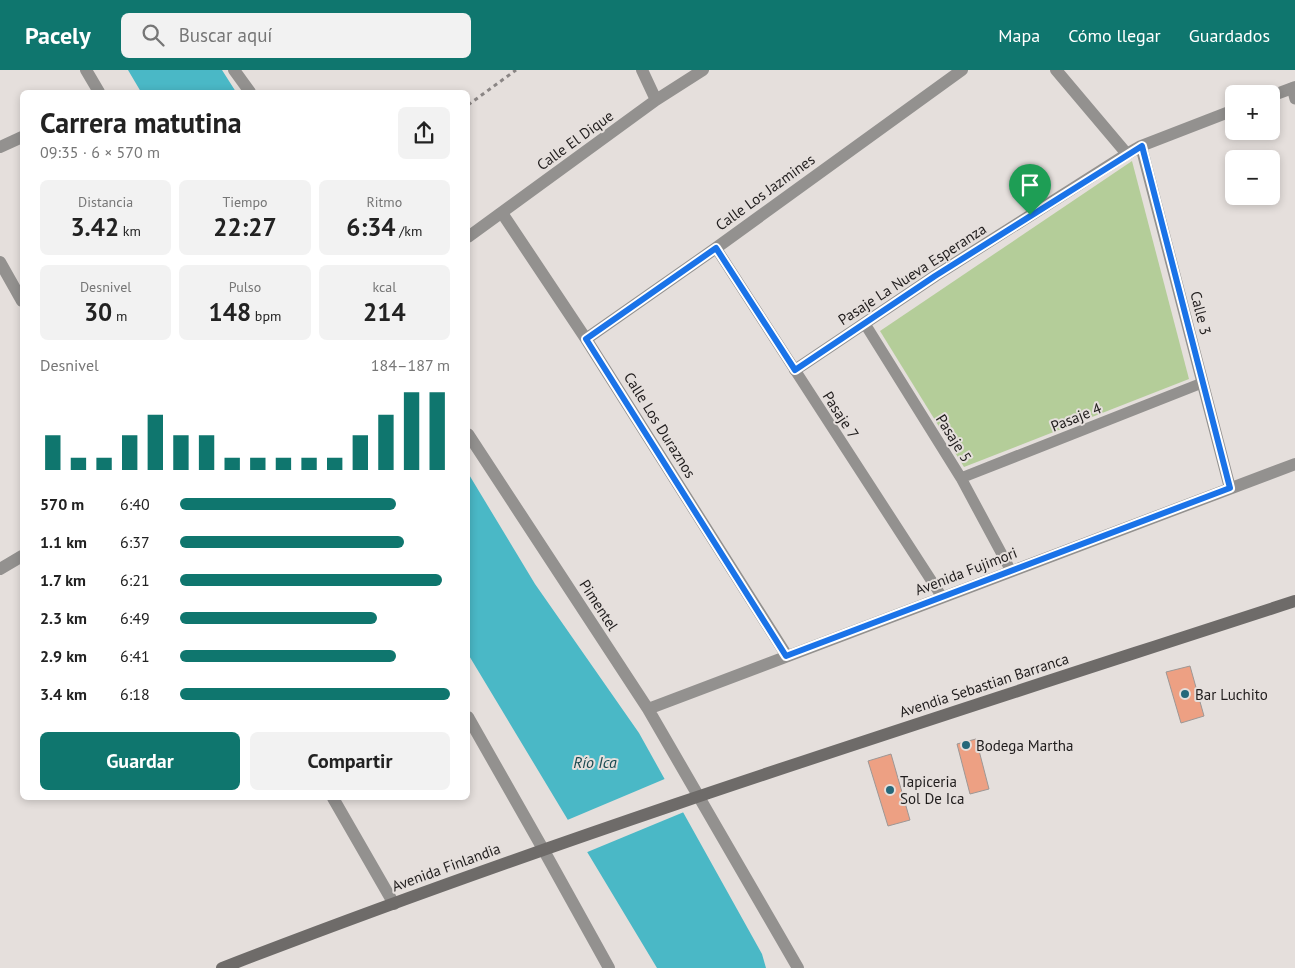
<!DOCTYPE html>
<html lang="es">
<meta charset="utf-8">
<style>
body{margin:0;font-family:"PT Sans",sans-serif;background:#f2f2f2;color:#222;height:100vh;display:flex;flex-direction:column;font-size:19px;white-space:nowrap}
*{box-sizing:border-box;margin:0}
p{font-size:16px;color:#767676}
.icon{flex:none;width:28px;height:28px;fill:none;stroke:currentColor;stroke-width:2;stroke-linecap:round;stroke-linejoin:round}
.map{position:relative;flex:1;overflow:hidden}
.details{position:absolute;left:20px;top:20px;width:450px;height:710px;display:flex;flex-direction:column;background:#fff;border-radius:8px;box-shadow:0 2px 8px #0003}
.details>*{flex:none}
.buttons{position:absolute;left:1225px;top:15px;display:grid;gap:10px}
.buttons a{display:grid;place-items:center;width:55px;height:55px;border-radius:8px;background:#fff;box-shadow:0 2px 8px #0003;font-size:25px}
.pin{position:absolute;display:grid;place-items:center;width:42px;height:42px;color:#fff;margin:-51px -21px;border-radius:50% 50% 50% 0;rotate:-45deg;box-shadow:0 0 5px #0007}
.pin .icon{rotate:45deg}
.round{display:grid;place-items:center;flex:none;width:52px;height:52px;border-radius:8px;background:#f2f2f2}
.overview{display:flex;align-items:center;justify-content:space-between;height:85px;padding:0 20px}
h1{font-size:28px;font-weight:800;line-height:38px}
.stats{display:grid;grid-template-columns:repeat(3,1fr);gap:8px;height:85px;padding:5px 20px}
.stats div{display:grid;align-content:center;border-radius:8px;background:#f2f2f2;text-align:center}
.stats b{font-size:25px;font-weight:800}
.stats small{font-size:14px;font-weight:400}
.stats p{font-size:14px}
.chart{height:140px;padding:10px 20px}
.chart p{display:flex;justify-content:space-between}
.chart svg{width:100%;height:90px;margin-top:5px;stroke:#0f766e;stroke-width:6}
.action{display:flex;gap:10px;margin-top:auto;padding:10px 20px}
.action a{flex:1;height:58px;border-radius:8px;background:#0f766e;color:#fff;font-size:20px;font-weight:800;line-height:58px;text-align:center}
.action a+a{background:#f2f2f2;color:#222}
ul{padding:0 20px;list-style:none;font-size:16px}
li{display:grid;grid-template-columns:80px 60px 1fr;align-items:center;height:38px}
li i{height:12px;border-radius:6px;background:#0f766e}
header{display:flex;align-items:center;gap:30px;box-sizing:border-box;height:70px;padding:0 25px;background:#0f766e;color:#fff}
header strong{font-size:24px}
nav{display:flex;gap:28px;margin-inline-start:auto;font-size:18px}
.search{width:350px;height:45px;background:#f2f2f2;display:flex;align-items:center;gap:12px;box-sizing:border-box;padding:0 18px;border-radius:8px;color:#767676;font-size:19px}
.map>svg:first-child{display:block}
.green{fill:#b4cd99}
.water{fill:#4ab8c6}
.pier{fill:#e5dfdc}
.building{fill:#eda083;stroke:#9d9795}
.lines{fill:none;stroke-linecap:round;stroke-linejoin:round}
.path{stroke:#8a8584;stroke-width:3;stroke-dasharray:4 4;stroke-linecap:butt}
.service{stroke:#93918f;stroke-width:11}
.minor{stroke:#93918f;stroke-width:12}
.tertiary{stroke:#93918f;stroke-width:12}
.secondary{stroke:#6e6b69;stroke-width:12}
.route-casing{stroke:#fff;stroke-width:10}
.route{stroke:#1a73e8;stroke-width:6}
.poi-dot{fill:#25687a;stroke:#e5dfdc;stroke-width:2}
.labels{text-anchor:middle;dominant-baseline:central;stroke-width:4;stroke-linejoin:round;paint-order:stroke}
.street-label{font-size:15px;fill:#201d1d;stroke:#e5dfdc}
.poi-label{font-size:15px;fill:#201d1d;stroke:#e5dfdc;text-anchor:start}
.water-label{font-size:16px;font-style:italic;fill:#1a4a51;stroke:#e5dfdc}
</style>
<header>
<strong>Pacely</strong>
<div class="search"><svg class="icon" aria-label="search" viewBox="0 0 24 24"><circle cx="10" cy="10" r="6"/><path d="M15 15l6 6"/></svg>Buscar aquí</div>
<nav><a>Mapa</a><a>Cómo llegar</a><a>Guardados</a></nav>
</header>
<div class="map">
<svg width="1295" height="898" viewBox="0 0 1295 898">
<rect width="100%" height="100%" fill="#e5dfdc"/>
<path class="green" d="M1132 91 1189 309 964 397 880 261Z"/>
<path class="water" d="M128 0H222L236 22H141Z
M468 403 535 514 639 663 762 884 766 898H657L468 584Z"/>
<path class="pier" d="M667 708 684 742 585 783 565 751Z"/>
<path class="building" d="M1190 596 1204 646 1181 653 1166 602Z
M976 669 989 719 970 724 957 674Z
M891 684 910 750 888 756 868 691Z"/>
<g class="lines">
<path class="path" d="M468 35 516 0"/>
<path class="service" d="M1292 18 1295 29
M716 178 942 527
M865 254 961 408 1011 501
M961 408 1202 313"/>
<path class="minor" d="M234 0 250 22
M642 0 656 30
M1056 0 1127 84
M1271 26 1295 17
M1141 76 1230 418
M0 77 22 67
M502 143 586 269 787 586
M468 167 656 30 703 0
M0 192 22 231
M586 269 716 178 962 0
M795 300 935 206 1127 84 1141 76 1234 40
M468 364 648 639 798 898
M0 499 22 486
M648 639 1295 394
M333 728 394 834
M543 779 609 898"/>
<path class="tertiary" d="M86 0 99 22
M468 647 543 779"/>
<path class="secondary" d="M222 898C575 761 936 648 1295 531"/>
</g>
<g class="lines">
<defs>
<path id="route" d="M1142 76 1230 418 786 586 586 269 716 178 795 300 935 206Z"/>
</defs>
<use href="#route" class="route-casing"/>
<use href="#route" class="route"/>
</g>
<g class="poi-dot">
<circle cx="1185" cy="624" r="5"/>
<circle cx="966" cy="675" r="5"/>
<circle cx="890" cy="720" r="5"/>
</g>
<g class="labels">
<g class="street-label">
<text transform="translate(575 70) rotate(-36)">Calle El Dique</text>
<text transform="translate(765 122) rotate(-36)">Calle Los Jazmines</text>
<text transform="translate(912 204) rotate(-33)">Pasaje La Nueva Esperanza</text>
<text transform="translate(1201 243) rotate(76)">Calle 3</text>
<text transform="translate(841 345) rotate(57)">Pasaje 7</text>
<text transform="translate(1076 347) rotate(-22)">Pasaje 4</text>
<text transform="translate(660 355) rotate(58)">Calle Los Duraznos</text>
<text transform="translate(954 368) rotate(58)">Pasaje 5</text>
<text transform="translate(966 501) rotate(-21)">Avenida Fujimori</text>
<text transform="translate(599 535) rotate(57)">Pimentel</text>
<text transform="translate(984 615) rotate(-18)">Avendia Sebastian Barranca</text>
<text transform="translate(446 797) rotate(-20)">Avenida Finlandia</text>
</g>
<g class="poi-label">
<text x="1195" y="624">Bar Luchito</text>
<text x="976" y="675">Bodega Martha</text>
<text x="900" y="711">Tapiceria<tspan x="900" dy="17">Sol De Ica</tspan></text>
</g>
<g class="water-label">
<text x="595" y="692">Río Ica</text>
</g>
</g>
</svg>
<div class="buttons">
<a>+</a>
<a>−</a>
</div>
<div class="pin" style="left:1030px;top:145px;background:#1e9e55"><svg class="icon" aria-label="arrive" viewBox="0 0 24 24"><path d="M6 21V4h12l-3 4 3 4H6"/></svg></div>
<section class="details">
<div class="overview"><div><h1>Carrera matutina</h1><p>09:35 · 6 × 570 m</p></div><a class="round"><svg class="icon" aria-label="share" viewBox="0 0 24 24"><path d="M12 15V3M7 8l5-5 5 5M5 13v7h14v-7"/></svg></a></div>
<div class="stats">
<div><p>Distancia</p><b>3.42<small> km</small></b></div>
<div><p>Tiempo</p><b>22:27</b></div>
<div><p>Ritmo</p><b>6:34<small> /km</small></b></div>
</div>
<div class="stats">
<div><p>Desnivel</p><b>30<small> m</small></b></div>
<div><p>Pulso</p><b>148<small> bpm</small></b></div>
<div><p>kcal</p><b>214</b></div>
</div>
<div class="chart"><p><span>Desnivel</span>184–187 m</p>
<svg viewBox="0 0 160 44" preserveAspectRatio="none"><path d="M5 44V27M15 44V38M25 44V38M35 44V27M45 44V17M55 44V27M65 44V27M75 44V38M85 44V38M95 44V38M105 44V38M115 44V38M125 44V27M135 44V17M145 44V6M155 44V6"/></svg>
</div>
<ul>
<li><b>570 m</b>6:40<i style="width:80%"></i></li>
<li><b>1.1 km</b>6:37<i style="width:83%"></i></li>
<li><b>1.7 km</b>6:21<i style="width:97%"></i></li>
<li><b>2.3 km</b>6:49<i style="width:73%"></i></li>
<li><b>2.9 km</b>6:41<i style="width:80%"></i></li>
<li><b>3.4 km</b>6:18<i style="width:100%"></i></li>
</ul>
<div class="action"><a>Guardar</a><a>Compartir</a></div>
</section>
</div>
